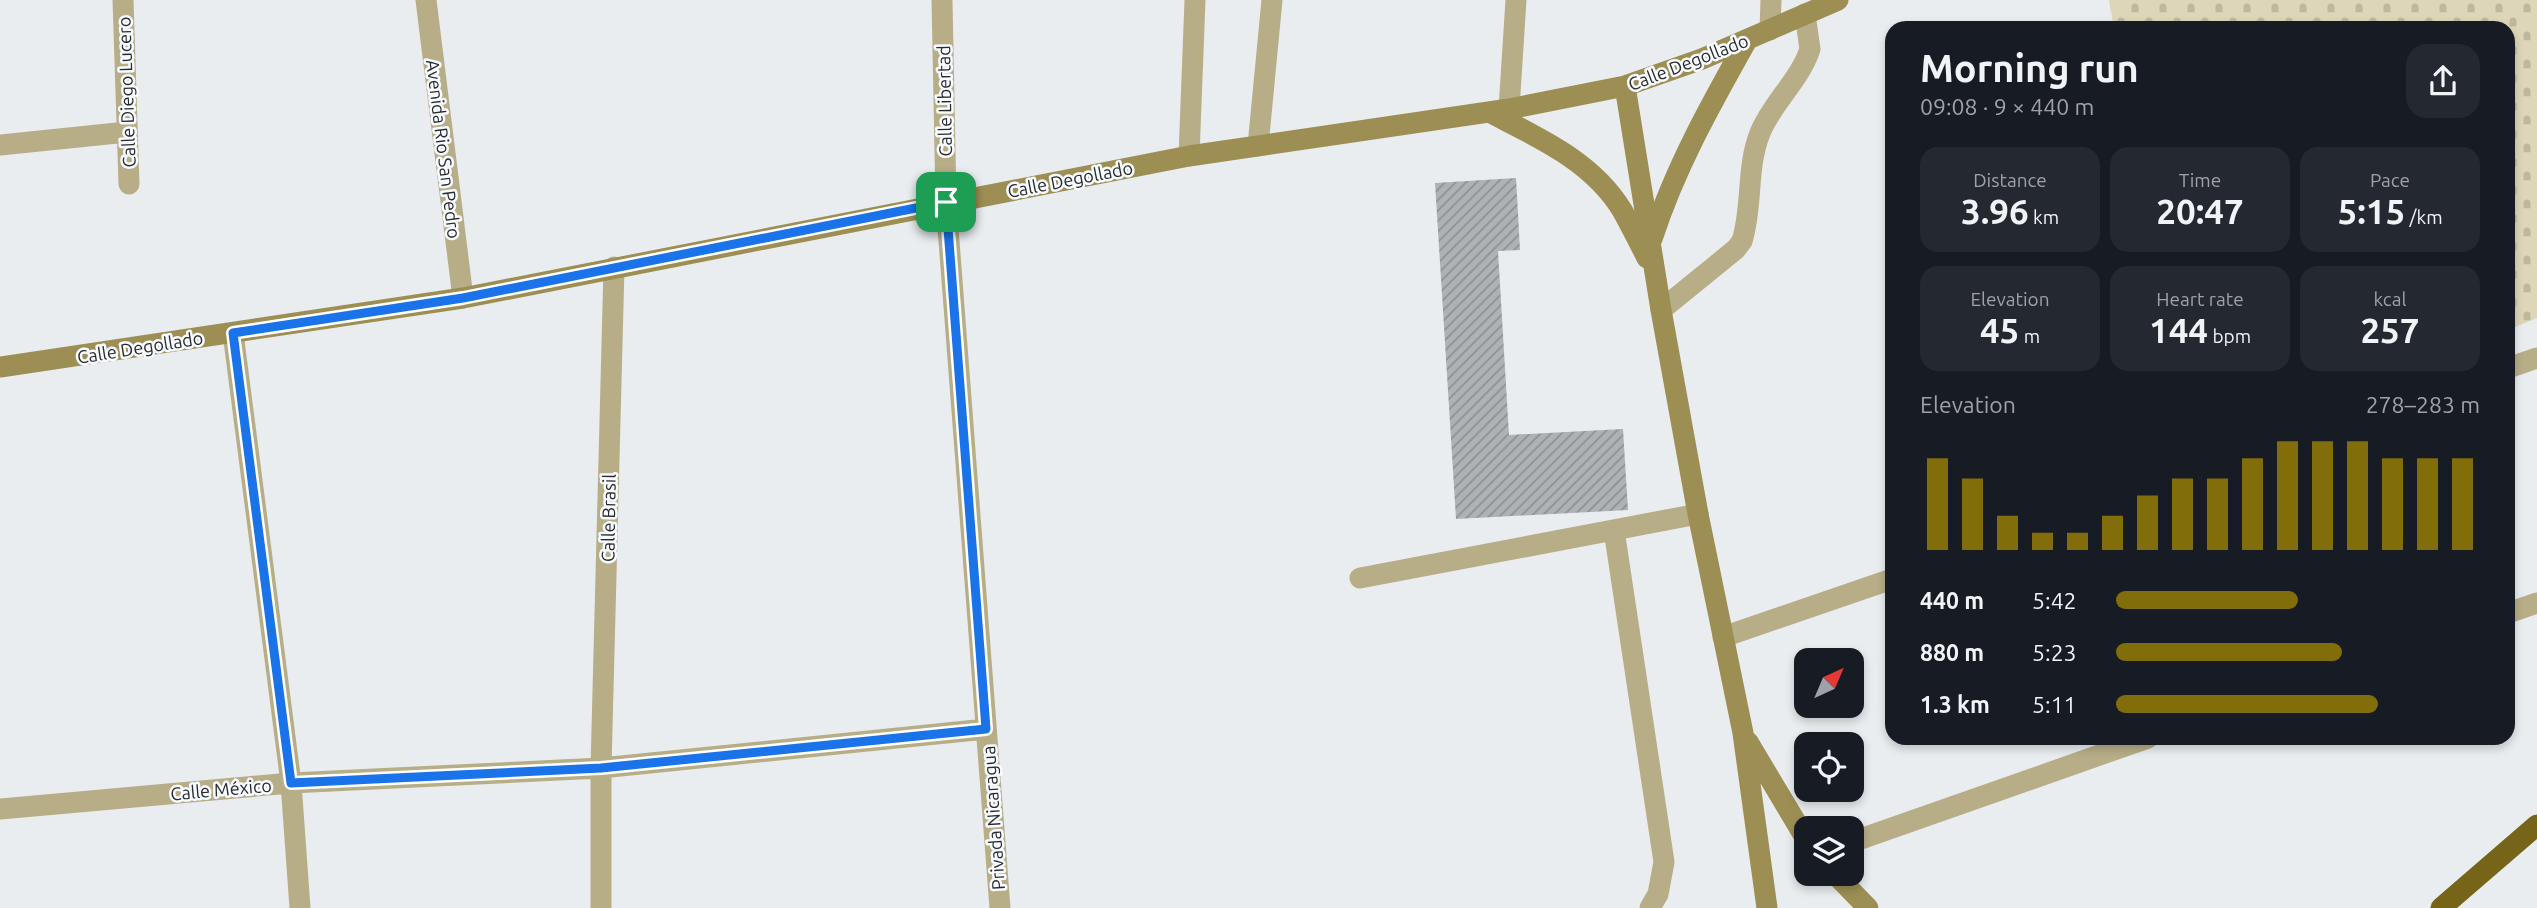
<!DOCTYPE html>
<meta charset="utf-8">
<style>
body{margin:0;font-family:Ubuntu,sans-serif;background:#242831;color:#f1f3f6;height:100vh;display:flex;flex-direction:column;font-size:26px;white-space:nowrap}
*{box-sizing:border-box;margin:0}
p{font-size:23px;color:#9ea1a6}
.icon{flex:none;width:38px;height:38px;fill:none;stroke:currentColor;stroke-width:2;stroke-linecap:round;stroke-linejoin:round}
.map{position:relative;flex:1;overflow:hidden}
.sheet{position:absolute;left:1885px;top:21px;width:630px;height:724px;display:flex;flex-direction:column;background:#171b24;border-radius:21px;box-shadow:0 4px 10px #0003}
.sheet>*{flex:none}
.needle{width:46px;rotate:44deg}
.fabs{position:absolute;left:1794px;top:648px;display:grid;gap:14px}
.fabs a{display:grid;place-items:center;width:70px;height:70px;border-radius:14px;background:#171b24;box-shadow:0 4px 10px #0003;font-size:35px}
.pin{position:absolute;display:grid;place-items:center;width:60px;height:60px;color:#fff;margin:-30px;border-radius:14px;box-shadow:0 4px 10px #0006}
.round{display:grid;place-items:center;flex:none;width:74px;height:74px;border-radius:21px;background:#242831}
.headline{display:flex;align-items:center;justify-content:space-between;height:119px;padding:0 35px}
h1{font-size:38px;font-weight:700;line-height:52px}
.metrics{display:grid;grid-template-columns:repeat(3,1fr);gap:10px;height:119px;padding:7px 35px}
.metrics div{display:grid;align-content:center;border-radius:18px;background:#242831;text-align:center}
.metrics b{font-size:35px;font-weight:700}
.metrics small{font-size:19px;font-weight:400}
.metrics p{font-size:19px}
.chart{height:196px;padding:14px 35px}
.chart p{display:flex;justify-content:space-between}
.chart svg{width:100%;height:126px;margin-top:7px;stroke:#816d0a;stroke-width:6}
ul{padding:0 35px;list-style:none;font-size:23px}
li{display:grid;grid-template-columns:112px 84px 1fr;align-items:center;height:52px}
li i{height:18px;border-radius:9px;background:#816d0a}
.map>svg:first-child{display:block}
.cemetery{fill:url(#cemetery-stones)}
.building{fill:url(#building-hatch)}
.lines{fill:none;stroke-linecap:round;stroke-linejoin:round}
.lane{stroke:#b7ae88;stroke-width:21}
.street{stroke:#b7ae88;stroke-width:21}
.secondary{stroke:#9d8f54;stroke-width:21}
.highway{stroke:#766519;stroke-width:21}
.route-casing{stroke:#fff;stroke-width:14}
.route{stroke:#1a73e8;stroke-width:9}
.labels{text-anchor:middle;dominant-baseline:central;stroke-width:5;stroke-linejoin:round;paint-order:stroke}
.street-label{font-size:18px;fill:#292a2b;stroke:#f7fafe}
</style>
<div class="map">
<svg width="2537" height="908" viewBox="0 0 2537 908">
<defs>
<pattern id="cemetery-stones" width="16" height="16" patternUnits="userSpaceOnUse" patternTransform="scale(1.75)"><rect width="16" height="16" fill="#ddd6b8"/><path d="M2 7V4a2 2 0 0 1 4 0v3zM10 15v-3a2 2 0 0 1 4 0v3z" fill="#beb89e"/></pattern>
<pattern id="building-hatch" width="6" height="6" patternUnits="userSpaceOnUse" patternTransform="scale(1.75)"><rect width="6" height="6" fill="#afb2b5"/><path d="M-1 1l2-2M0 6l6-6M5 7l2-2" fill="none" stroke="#8e9193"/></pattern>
</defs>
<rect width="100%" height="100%" fill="#eaedf0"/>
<path class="cemetery" d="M2109 0H2537V318L2508 330V28H2114Z"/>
<path class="building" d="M1516 178 1520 250 1498 251 1509 435 1623 429 1628 510 1456 519 1435 183Z"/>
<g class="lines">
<path class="lane" d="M1661 310 1736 249 1742 241C1753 206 1746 168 1760 133 1772 103 1800 80 1810 49L1805 14
M2508 368 2537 358
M1614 530 1664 862 1658 894 1650 908
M1360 578 1698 514
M2508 613 2537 603
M1723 637 1892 579
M1852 842 2148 738"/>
<path class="street" d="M123 0 129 184
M426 0 463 298
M942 0 946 202 1000 908
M1770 30 1771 0
M1509 109 1516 0
M0 145 127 132
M1258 146 1272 0
M1189 156 1195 0
M233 333 291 783 300 908
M0 809 291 783 601 768 986 729
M601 908V768L614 267"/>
<path class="secondary" d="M1625 86 1661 310 1698 514 1743 733 1767 908
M1489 112C1539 138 1592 161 1622 210 1631 226 1639 242 1647 258
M1652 239C1675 168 1711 104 1747 40
M0 367 463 298 1189 156 1509 109 1625 86 1702 59 1838 0
M1748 742 1806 839
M1834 873 1868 908"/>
<path class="highway" d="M2441 908 2537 825"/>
</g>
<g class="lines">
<defs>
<path id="route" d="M946 202 986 729 601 768 291 783 233 333 463 298Z"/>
</defs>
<use href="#route" class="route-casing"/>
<use href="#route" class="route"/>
</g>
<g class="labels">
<g class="street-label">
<text transform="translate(1688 62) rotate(-21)">Calle Degollado</text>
<text transform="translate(126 92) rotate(-92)">Calle Diego Lucero</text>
<text transform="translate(944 101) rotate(-91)">Calle Libertad</text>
<text transform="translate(444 149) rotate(83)">Avenida Rio San Pedro</text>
<text transform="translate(1070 179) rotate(-11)">Calle Degollado</text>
<text transform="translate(140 347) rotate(-9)">Calle Degollado</text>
<text transform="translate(608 518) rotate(-89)">Calle Brasil</text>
<text transform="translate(221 789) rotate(-5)">Calle México</text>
<text transform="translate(993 818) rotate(-94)">Privada Nicaragua</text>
</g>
</g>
</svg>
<div class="fabs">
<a><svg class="needle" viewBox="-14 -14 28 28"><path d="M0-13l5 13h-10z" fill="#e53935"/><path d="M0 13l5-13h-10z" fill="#9ea1a6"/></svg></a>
<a><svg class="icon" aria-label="locate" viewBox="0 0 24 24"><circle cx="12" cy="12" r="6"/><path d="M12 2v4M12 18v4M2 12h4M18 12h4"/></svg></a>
<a><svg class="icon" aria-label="layers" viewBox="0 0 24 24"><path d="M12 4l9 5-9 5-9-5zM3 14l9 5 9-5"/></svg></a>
</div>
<div class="pin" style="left:946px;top:202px;background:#1e9e55"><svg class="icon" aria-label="arrive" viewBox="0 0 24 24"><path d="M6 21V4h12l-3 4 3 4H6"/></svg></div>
<section class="sheet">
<div class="headline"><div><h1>Morning run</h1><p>09:08 · 9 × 440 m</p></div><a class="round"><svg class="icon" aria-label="share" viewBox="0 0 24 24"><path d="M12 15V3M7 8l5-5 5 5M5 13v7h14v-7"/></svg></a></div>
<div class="metrics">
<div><p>Distance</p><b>3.96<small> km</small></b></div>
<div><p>Time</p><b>20:47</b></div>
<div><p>Pace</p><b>5:15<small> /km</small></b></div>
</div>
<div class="metrics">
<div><p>Elevation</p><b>45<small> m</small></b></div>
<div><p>Heart rate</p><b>144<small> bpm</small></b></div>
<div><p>kcal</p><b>257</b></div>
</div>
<div class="chart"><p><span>Elevation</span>278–283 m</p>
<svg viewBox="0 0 160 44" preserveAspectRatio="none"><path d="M5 44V12M15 44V19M25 44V32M35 44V38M45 44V38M55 44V32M65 44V25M75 44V19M85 44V19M95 44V12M105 44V6M115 44V6M125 44V6M135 44V12M145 44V12M155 44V12"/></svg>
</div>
<ul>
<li><b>440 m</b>5:42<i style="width:50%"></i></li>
<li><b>880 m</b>5:23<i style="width:62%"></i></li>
<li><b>1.3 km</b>5:11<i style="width:72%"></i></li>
</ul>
</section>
</div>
